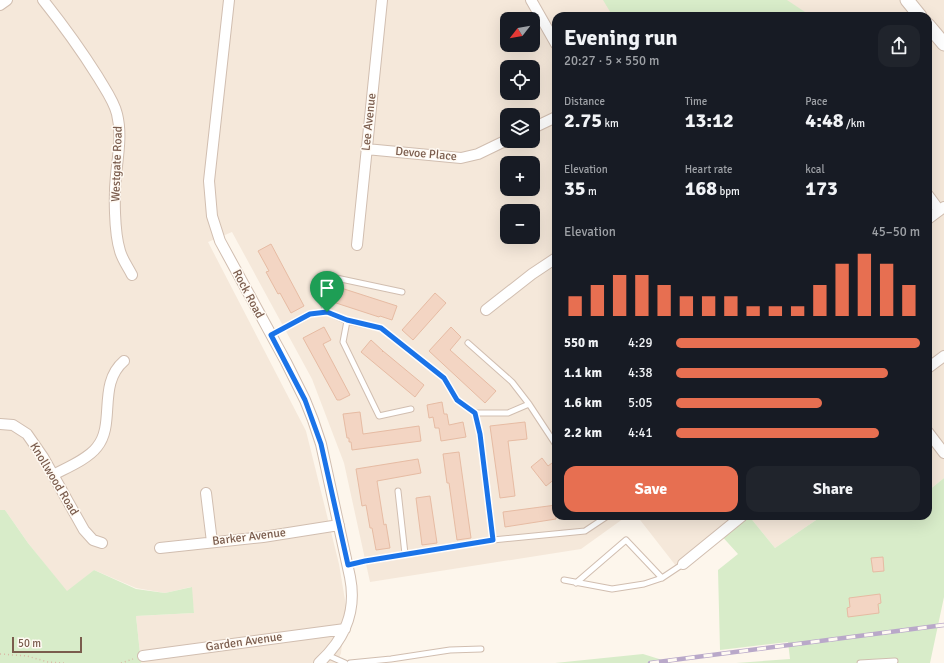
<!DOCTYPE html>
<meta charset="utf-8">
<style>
body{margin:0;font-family:Signika,sans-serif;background:#20242c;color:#f1f3f6;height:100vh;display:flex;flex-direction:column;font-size:15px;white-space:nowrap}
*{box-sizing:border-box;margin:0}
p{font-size:13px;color:#9ea1a6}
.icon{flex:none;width:22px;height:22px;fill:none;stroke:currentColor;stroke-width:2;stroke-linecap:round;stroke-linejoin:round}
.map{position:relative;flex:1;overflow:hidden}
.panel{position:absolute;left:552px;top:12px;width:380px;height:508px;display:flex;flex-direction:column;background:#171b24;border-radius:12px;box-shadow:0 4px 16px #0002}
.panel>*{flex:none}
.needle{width:26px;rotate:239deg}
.controls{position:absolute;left:500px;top:12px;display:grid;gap:8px}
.controls a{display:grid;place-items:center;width:40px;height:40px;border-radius:8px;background:#171b24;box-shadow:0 4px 16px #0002;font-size:20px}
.scale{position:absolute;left:12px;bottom:10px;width:70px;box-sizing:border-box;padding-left:4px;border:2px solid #7a5c4d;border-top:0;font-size:11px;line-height:14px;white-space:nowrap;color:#7a5c4d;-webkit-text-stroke:3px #fffaf3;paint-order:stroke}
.pin{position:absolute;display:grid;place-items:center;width:34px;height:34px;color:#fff;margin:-41px -17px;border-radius:50% 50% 50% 0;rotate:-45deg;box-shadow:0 0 4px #0007}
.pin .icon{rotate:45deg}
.round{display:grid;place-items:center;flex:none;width:42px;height:42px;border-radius:12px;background:#20242c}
.summary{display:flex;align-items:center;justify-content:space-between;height:68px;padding:0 12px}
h1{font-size:22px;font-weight:700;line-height:30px}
.stats{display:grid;grid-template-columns:repeat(3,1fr);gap:6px;height:68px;padding:4px 12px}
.stats div{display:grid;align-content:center}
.stats b{font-size:20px;font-weight:700}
.stats small{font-size:11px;font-weight:400}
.stats p{font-size:11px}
.chart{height:112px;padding:8px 12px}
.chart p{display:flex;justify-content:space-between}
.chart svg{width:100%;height:72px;margin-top:4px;stroke:#e76f51;stroke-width:6}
.action{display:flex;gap:8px;margin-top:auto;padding:8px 12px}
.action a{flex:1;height:46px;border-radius:12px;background:#e76f51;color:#fff;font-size:16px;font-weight:700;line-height:46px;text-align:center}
.action a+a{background:#20242c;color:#f1f3f6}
ul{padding:0 12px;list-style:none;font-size:13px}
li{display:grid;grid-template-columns:64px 48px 1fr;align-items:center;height:30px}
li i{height:10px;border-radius:5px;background:#e76f51}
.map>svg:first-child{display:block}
.residential{fill:#f5e8da;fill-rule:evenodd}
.green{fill:#d8ecc9}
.building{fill:#f3d5c3;stroke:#e6bba3}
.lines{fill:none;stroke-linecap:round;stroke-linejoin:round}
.service-casing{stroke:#d1beb0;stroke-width:7}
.minor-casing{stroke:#d1beb0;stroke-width:12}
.tertiary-casing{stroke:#d1beb0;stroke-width:15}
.path{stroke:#d9b8a5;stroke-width:1.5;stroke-dasharray:1 3;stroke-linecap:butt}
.service{stroke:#fff;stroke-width:5}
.minor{stroke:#fff;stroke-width:10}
.tertiary{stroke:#fff;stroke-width:13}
.rail-casing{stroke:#b9a8c9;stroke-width:4.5}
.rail{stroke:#fffaf3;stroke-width:3;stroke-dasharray:9;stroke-linecap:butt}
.route-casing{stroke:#fff;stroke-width:8}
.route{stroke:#1a73e8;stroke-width:5}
.labels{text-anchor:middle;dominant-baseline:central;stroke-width:3;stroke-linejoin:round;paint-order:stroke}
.street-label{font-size:12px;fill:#7a5c4d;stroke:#fffaf3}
</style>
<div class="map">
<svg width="944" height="663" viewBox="0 0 944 663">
<rect width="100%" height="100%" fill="#fdf6ec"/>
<path class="residential" d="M0 0H944V478L928 491V16H556V516H627L581 549 370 582 344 463 312 379 232 232 208 242 306 431 339 564 346 606 341 653 337 663H141L136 616 194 613 191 587 165 593 136 588 94 570 67 592 28 543 5 510H0ZM507 19H533V45H507ZM507 67H533V93H507ZM507 115H533V141H507ZM507 163H533V189H507ZM507 211H533V237H507Z
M637 516H742L676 566Z
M749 516H822L775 548Z"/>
<path class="green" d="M603 0H787L811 16H612V15Z
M944 478V597L930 663H736L790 659 788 642 720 650 718 570 738 554 719 533 742 516H749L775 548 822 516H928V491Z
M0 510H5L28 543 67 591 94 570 136 589 165 593 192 587 194 613 136 616 141 663H0Z
M643 654 672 663H555Z"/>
<path class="building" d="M271 244 304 306 291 313 280 293 278 294 266 272 269 271 258 251Z
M338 287 397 306 392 320 380 316 379 317 333 302Z
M435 293 446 303 413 340 402 330Z
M324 327 331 340 323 344 350 395 340 400H337L303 338Z
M451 327 461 337 450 350 496 391 485 403 429 351Z
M371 340 383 351 382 352 383 351 424 385 415 397 361 352Z
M442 402 444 414H447L449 425 463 422 466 437 441 441 439 428H435L433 417 429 418 427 405Z
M360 412 363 434 419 426 421 441 352 450 351 442H349V438H347L343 414Z
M525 422 527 439 508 441 515 496 500 498 490 426Z
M459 452 471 538 457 540 449 483H447L443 454Z
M542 458 548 466 556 460V478L546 486 531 467Z
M418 459 421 473 377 481 384 525 386 524 390 548 376 550 372 528H370L366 505 362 506 356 469Z
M430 496 437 543 422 545 416 498Z
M556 505V519L505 527 503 512Z
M883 557 884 571 873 572 871 558Z
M880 594 881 603 878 604 879 613 848 617 847 608 850 607 849 598Z"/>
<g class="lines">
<defs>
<path id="service" d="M327 312 316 289 317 280 327 276 402 292
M347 321 343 342 379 416 411 409
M271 335 310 314 327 312 347 321 381 328 444 378 457 400 475 413 480 434 493 540 365 561 348 565
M468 343 512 382 529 404
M475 413H508L529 404 556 445
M398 491 405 554
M493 540 585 531 606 517
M564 580 612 589 644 584 662 578 683 564
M576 583 626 540 662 578
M327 655 345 663
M350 663 391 659 450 650 481 649
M860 663 895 661"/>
<path id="minor" d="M43 0C63 25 81 50 98 77 105 89 114 101 117 114 122 134 118 155 116 175 114 194 114 232 120 251 122 259 128 267 132 275
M229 0 209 181 212 216 220 241 286 362 305 400 313 420 321 444 350 577C357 612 345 639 319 663
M531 0 556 44
M0 5 7 0
M533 128 556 117
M366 149 461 158 478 154 507 140
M928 195 939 210
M928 219 944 207
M357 245 382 0
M486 310 532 274 556 258
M928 368 944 356
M0 424 13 425 27 434 43 457 84 530 93 540 102 543
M928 432 944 453
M53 475C66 468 88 459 97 447 116 424 97 384 124 361
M206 493 212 542
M160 548 263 537 339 525
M683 564 742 516
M143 656 345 629"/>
<path id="tertiary" d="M907 0 920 16
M928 25 944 44"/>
</defs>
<use href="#service" class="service-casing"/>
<use href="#minor" class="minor-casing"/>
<use href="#tertiary" class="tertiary-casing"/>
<path class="path" d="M0 654 27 656 48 662 64 663
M121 663 133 659"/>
<use href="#service" class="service"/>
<use href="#minor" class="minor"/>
<use href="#tertiary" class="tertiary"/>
<defs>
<path id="rail" d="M650 663 944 625"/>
</defs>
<use href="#rail" class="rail-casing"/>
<use href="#rail" class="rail"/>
</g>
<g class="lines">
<defs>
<path id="route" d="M327 312 347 320 381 328 444 378 457 400 475 413 480 434 493 540 365 561 348 565 321 444 305 400 271 335 310 314Z"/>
</defs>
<use href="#route" class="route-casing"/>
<use href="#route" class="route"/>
</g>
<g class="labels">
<g class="street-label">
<text transform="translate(369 122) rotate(-84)">Lee Avenue</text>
<text transform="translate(426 154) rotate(5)">Devoe Place</text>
<text transform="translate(117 164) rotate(-88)">Westgate Road</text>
<text transform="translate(248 294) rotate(62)">Rock Road</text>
<text transform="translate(54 479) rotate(59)">Knollwood Road</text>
<text transform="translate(249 537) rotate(-7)">Barker Avenue</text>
<text transform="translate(244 642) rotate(-8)">Garden Avenue</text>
</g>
</g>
</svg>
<div class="controls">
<a><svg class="needle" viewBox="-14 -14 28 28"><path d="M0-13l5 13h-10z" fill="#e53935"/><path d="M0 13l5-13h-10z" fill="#9ea1a6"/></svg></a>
<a><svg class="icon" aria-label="locate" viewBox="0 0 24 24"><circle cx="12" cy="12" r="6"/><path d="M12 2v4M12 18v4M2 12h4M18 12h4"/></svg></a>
<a><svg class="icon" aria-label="layers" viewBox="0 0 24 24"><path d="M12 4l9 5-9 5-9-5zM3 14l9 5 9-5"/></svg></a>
<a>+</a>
<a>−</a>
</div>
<div class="scale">50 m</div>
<div class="pin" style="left:327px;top:312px;background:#1e9e55"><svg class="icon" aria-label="arrive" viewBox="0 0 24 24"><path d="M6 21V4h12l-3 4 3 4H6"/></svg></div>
<section class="panel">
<div class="summary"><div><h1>Evening run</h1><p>20:27 · 5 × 550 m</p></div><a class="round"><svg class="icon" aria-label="share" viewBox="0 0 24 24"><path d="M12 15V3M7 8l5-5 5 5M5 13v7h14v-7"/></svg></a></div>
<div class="stats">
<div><p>Distance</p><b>2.75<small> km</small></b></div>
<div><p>Time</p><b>13:12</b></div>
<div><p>Pace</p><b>4:48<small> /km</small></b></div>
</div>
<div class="stats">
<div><p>Elevation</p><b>35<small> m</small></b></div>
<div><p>Heart rate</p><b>168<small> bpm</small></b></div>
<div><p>kcal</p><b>173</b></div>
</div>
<div class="chart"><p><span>Elevation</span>45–50 m</p>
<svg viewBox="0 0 160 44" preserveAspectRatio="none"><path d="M5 44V32M15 44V25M25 44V19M35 44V19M45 44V25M55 44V32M65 44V32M75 44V32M85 44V38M95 44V38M105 44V38M115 44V25M125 44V12M135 44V6M145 44V12M155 44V25"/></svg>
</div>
<ul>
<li><b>550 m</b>4:29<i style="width:100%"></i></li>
<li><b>1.1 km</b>4:38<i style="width:87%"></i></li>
<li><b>1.6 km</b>5:05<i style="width:60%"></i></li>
<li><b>2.2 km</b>4:41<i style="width:83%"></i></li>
</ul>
<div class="action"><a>Save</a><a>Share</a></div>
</section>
</div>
